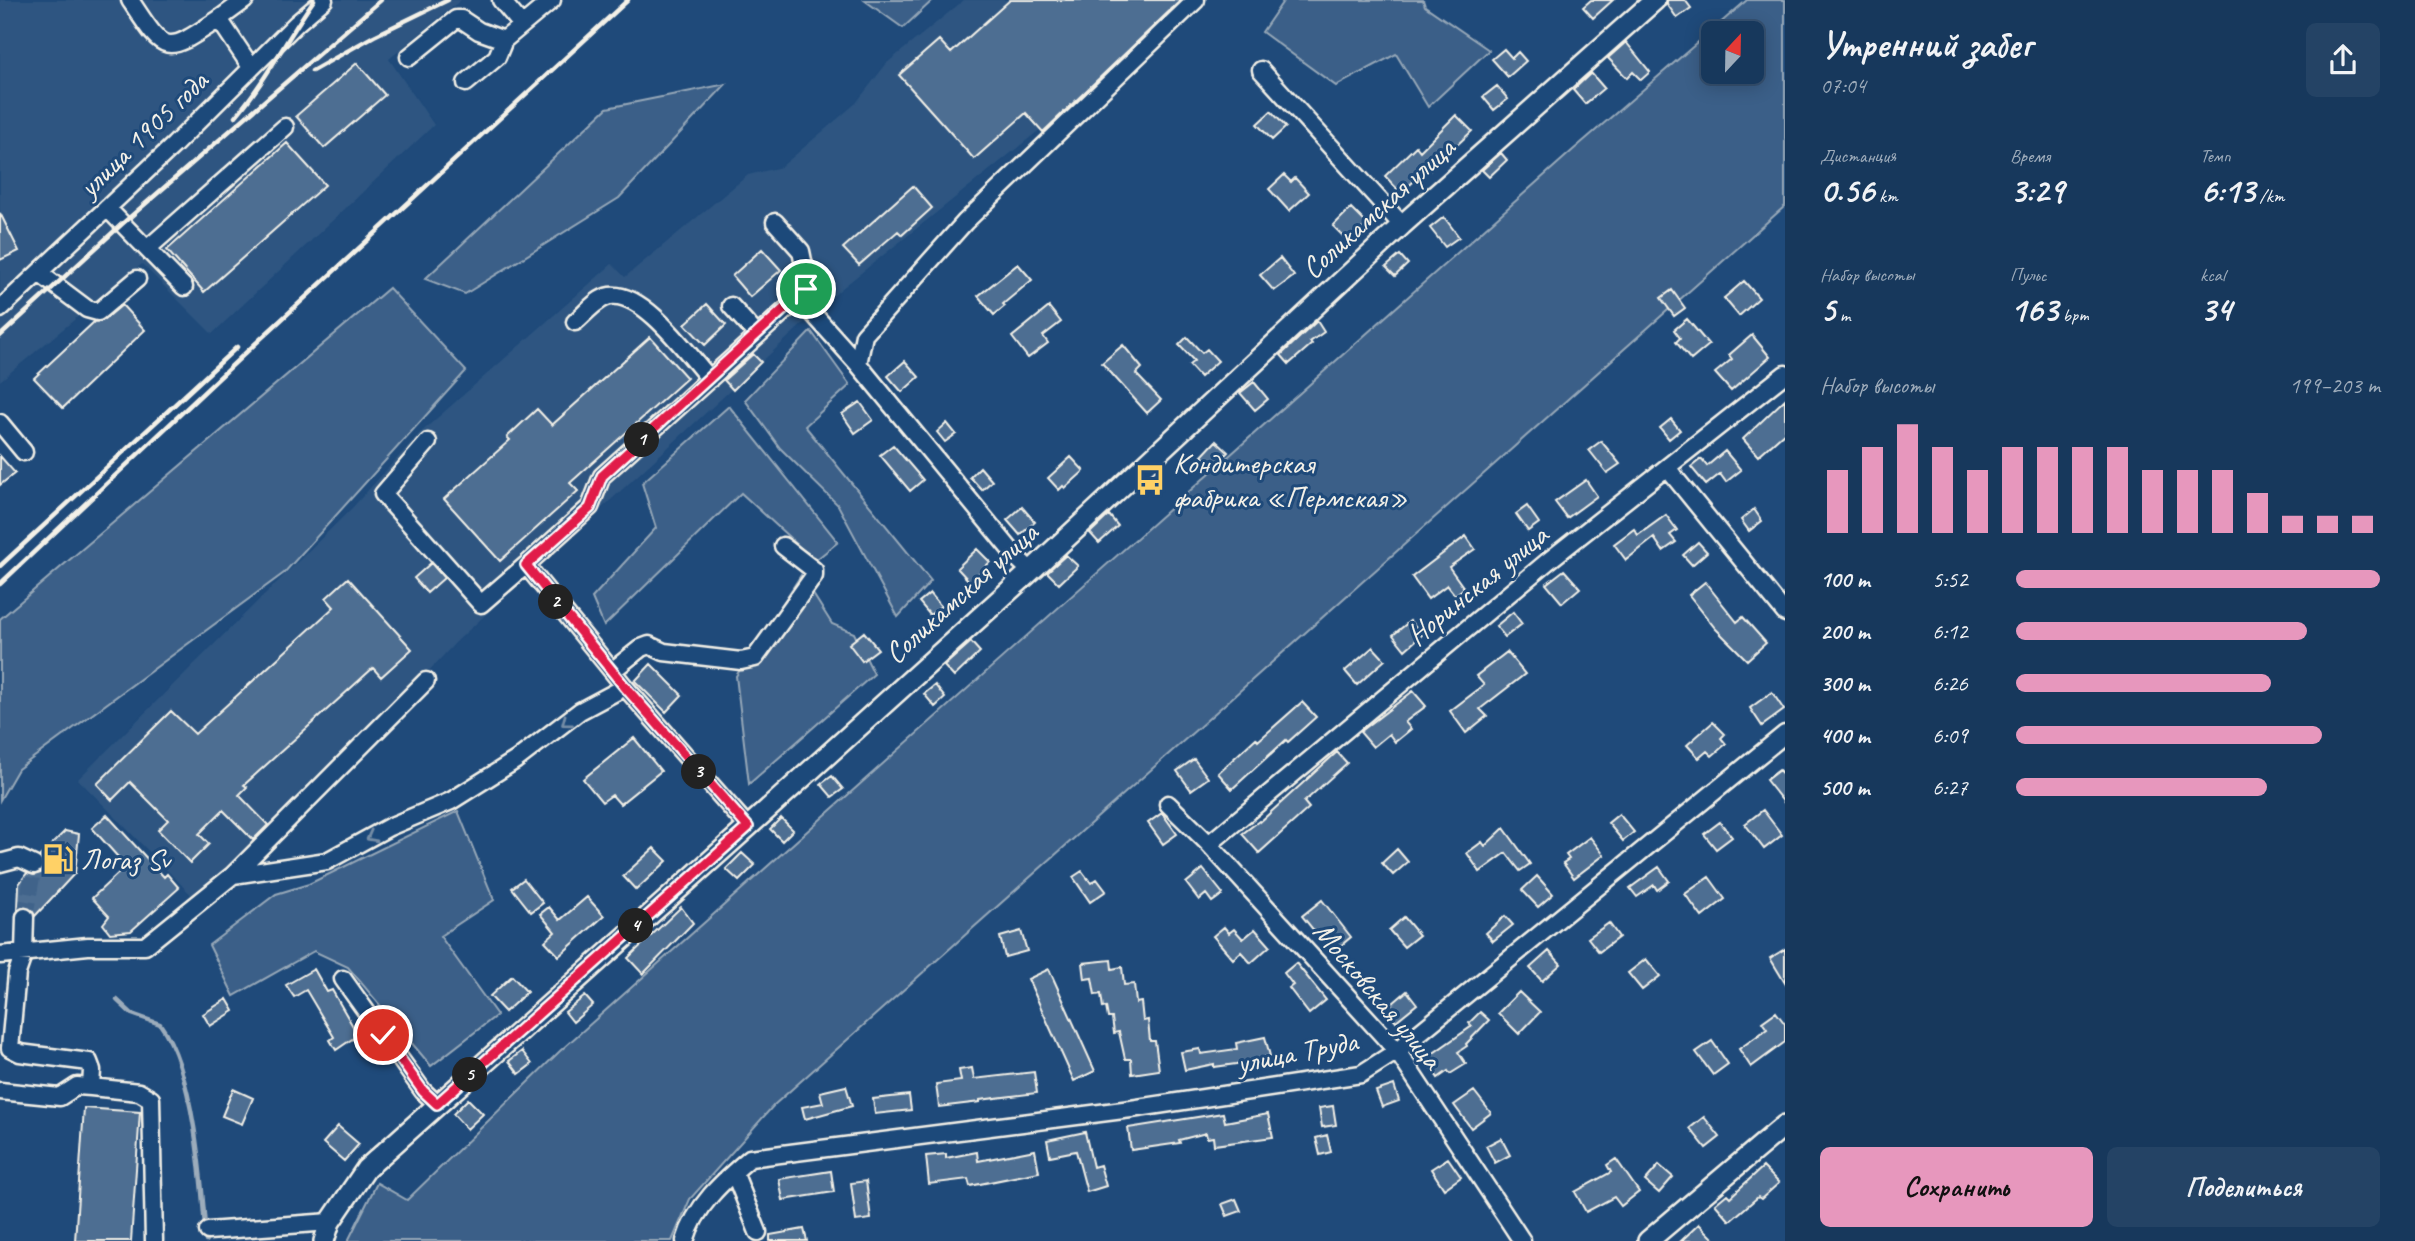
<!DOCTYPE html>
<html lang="ru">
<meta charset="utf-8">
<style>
body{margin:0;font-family:Caveat,sans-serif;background:#244365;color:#f1f3f6;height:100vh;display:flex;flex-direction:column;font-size:26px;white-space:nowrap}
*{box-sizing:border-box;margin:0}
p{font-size:23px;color:#9eacbb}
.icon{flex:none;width:38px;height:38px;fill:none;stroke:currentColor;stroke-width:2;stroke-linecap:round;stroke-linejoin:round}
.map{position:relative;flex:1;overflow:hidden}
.details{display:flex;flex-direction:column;background:#17385c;width:630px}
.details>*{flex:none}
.needle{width:46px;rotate:22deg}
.fabs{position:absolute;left:1701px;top:21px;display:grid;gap:14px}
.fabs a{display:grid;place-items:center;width:63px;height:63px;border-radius:10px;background:#17385c;box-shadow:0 4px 18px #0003,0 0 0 2px #365272;font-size:35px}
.pin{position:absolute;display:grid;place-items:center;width:60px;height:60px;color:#fff;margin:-30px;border:4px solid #fff;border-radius:50%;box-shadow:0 2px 7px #0007}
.km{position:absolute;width:35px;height:35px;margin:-18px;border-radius:50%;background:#222;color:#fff;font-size:19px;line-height:35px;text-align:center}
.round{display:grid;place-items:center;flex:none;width:74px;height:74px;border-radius:10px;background:#244365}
.overview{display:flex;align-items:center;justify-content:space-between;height:119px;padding:0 35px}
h1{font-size:38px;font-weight:600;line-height:52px}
.metrics{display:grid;grid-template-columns:repeat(3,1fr);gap:10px;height:119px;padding:7px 35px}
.metrics div{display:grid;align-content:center}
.metrics b{font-size:35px;font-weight:600}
.metrics small{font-size:19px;font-weight:400}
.metrics p{font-size:19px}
.chart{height:196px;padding:14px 35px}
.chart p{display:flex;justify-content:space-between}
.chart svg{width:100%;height:126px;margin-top:7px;stroke:#e797bd;stroke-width:6}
.cta{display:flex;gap:14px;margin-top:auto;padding:14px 35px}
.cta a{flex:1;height:80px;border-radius:10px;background:#e797bd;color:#111;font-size:28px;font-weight:600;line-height:80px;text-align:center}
.cta a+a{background:#244365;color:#f1f3f6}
ul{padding:0 35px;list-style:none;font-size:23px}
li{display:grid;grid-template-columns:112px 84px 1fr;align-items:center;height:52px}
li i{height:18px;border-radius:9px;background:#e797bd}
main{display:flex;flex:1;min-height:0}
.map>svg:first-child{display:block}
.built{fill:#2d5581}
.green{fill:#3a5f88;stroke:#97a8b8;stroke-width:2;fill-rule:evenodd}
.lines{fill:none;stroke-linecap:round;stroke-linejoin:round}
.stream{stroke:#9cacbb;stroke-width:4.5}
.building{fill:#4d6e92;stroke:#f4f1e8;stroke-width:2}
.minor-tunnel{stroke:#3f638a;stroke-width:16;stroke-dasharray:16 8;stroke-linecap:butt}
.minor-casing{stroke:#f4f1e8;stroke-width:21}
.major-casing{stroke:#f4f1e8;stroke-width:24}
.minor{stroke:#1f4a7a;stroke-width:16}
.major{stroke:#1f4a7a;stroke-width:19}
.rail{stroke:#f4f1e8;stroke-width:4.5}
.oneway{stroke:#748da6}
.route-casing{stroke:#fff;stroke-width:14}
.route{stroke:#e11d48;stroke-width:9}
.labels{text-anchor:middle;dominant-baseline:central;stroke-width:6;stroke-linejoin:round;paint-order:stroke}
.street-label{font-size:30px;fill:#f4f1e8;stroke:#1f4a7a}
.poi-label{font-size:30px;fill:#f4f1e8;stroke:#1f4a7a;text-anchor:start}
</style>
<main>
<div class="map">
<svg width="1785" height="1241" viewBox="0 0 1785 1241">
<rect width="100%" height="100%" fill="#1f4a7a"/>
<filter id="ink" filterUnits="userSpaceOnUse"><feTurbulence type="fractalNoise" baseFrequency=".0143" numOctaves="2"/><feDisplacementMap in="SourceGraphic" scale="14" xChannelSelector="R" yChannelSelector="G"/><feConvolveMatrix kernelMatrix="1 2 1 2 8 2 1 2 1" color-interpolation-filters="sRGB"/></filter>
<g filter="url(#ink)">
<path class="built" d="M0 0H461L389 59 434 125 212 334 142 264 0 381Z
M964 0H1202L841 289 457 641 206 910 78 779 352 508 419 434 612 264 625 277 748 175 781 167 856 103 887 63Z"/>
<path class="green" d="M864 0H933L903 28Z
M1284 0H1423L1425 6 1489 50 1428 107 1396 54 1336 86 1262 32Z
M1747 0H1785V206L774 1105 690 1199 672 1241H348L377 1183 407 1200 560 1051 1573 150ZM1713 33H1752V72H1713Z
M726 84 619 198 465 294 425 279 607 108Z
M389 288 466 371 284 573 18 769 0 800V619Z
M811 331 850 385 805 426 931 581 898 617 838 505 780 448 745 400Z
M729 406 838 542 817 559 802 549 741 493 604 626 592 598 656 528 642 483Z
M801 575 832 624 854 633 874 674 749 784 736 676Z
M458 811 494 900 440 936 497 1015 431 1066 348 967 314 951 234 996 209 945 276 894 309 884Z"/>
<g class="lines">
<path class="stream" d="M117 1000 132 1014 160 1024C194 1070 202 1184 206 1241"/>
</g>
<path class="building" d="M1010 0H1181L1043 132 1026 113 974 159 899 75 939 40 951 53Z
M1591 0H1613L1593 18 1583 7Z
M1667 0H1685L1691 8 1677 18 1667 4Z
M1626 42 1650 72 1641 80 1633 72 1627 78 1608 58Z
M1504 49 1512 58 1518 52 1526 61 1508 77 1492 59Z
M357 63 385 95 324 148 296 116Z
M1591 73 1604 88 1585 104 1573 90Z
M1497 86 1508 99 1494 110 1483 97Z
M1271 111 1286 127 1272 140 1257 124Z
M1456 115 1472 131 1428 172 1426 170 1401 193 1385 176 1416 146 1420 151Z
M287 143 325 185 204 292 167 250Z
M1501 153 1507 160 1489 177 1482 170Z
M1284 175 1291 182 1295 178 1309 193 1289 211 1269 189Z
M913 186 932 208 902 235 898 231 859 265 843 248Z
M1351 208 1367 224 1349 242 1333 226Z
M0 213 19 251 0 260Z
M1444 217 1459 237 1445 247 1430 228Z
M762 249 781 270 750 297 732 276Z
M1400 255 1408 264 1395 276 1386 267Z
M1280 258 1294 276 1274 291 1260 275Z
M1018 264 1032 280 1003 304 1005 306 994 315 978 296Z
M1744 281 1759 298 1739 316 1724 298Z
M1672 290 1685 308 1674 316 1661 298Z
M707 304 726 325 705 345 685 324Z
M122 305 145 330 63 408 34 378 94 322 104 320Z
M1049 307 1061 322 1043 336 1048 343 1028 358 1012 337Z
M1687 319 1709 345 1691 360 1676 342 1680 338 1674 330Z
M1317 321 1324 332 1310 342 1312 344 1289 364 1281 355Z
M1752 335 1770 357 1731 391 1715 373 1732 359 1729 355Z
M650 337 687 378 570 483 578 491 500 561 444 499 510 440 507 437 537 409 552 425Z
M1187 337 1202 353 1207 349 1218 361 1200 377 1189 365 1194 361 1179 345Z
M1123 345 1142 368 1136 374 1161 400 1147 413 1102 363Z
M753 354 761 362 733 390 724 380Z
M905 361 919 377 902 392 888 376Z
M1254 382 1268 399 1255 410 1240 393Z
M1785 399V432L1758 456 1743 439Z
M860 402 873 420 855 433 842 414Z
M1671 419 1680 430 1669 439 1660 428Z
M947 423 956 434 945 442 937 432Z
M1216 441 1228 452 1213 467 1202 456Z
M1601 441 1620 464 1607 473 1589 450Z
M893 445 923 480 910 491 880 455Z
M1725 451 1741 470 1726 482 1720 474 1706 485 1691 467 1701 459 1707 466Z
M0 456 15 473 0 485Z
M1071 457 1084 471 1065 488 1063 486 1059 490 1048 478Z
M980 467 992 481 982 490 970 477Z
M1586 480 1597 496 1567 518 1555 502Z
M1527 506 1539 523 1528 531 1516 514Z
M1022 507 1035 522 1020 535 1007 520Z
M1754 509 1762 521 1749 531 1741 520Z
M1109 515 1118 526 1099 543 1090 533Z
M1666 515 1677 530 1670 535 1676 542 1663 551 1654 538 1626 560 1614 544 1634 529 1638 535Z
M1466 536 1475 549 1449 567 1464 588 1455 595 1447 585 1428 599 1412 577Z
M1698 542 1707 552 1692 565 1683 555Z
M977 549 990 562 970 582 957 568Z
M1066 555 1078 566 1059 584 1047 572Z
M431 563 444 578 427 593 414 578Z
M1564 570 1580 588 1562 603 1546 584Z
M348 578 412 649 381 677 373 668 244 785 247 787 239 795 268 825 253 840 223 810 199 834 209 844 190 863 158 830 168 820 130 782 112 800 97 784 171 711 195 734 334 607 326 598Z
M1705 582 1737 622 1743 617 1766 643 1747 660 1715 628 1689 595Z
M930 593 941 606 930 615 919 602Z
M1513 612 1522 624 1505 637 1496 626Z
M1410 621 1422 635 1405 650 1393 635Z
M864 632 878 649 862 661 849 644Z
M971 642 980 652 954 677 944 666Z
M1373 647 1385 660 1357 685 1345 671Z
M1507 652 1525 674 1480 709 1487 716 1466 733 1450 711 1484 685 1476 676Z
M651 664 682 695 666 712 635 681Z
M935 685 945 698 935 707 924 694Z
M1413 691 1426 706 1405 722 1411 729 1395 742 1389 734 1373 747 1360 732Z
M1772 692 1784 710 1762 726 1750 708Z
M1302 702 1316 717 1288 742 1286 740 1232 789 1218 773 1256 738 1258 741Z
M1713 722 1725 734 1721 738 1726 744 1712 756 1707 751 1699 758 1687 745Z
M634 738 661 771 620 804 612 795 602 802 583 779Z
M1337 752 1347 763 1304 802 1309 808 1259 853 1242 834 1259 821 1260 822Z
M1194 759 1208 778 1191 790 1177 771Z
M1779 770 1785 777V804L1766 780Z
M832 776 843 789 832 797 821 784Z
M1763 810 1782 835 1764 849 1745 824Z
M1162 813 1177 834 1163 844 1148 823Z
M1619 814 1634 832 1623 841 1608 823Z
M107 815 164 877 167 874 179 888 131 931 110 933 103 924 109 916 92 898 126 866 92 828Z
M781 818 793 830 782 841 770 829Z
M1720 822 1732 837 1716 849 1704 834Z
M1504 828 1530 864 1520 871 1506 853 1480 872 1467 853 1482 842 1485 846Z
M65 831 79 834 75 873 35 916 30 908 25 907 18 910 19 884 27 873 34 875 41 873 44 865 40 856Z
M1590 837 1604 855 1574 878 1563 863 1569 859 1566 855Z
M654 848 667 861 636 890 623 876Z
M1397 849 1408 862 1393 875 1382 863Z
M742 853 755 865 739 881 726 869Z
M1659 867 1669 881 1657 890 1654 885 1637 897 1630 888Z
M1203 869 1223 894 1212 902 1206 894 1199 900 1186 883Z
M1082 871 1091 883 1097 879 1106 891 1090 902 1073 877Z
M1537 876 1553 894 1538 907 1522 890Z
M1709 877 1725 899 1702 917 1685 894Z
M524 879 543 903 531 912 512 888Z
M587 897 604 916 559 956 545 941 555 932 540 914 549 907 560 920Z
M1322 900 1351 937 1332 953 1302 916Z
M681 907 693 923 643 974 628 958Z
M1505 916 1513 925 1493 941 1486 933Z
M1404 917 1419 935 1404 947 1389 930Z
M1609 923 1619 937 1599 952 1588 938Z
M1224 927 1229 933 1234 929 1243 939 1255 929 1270 946 1251 963 1241 952 1233 959 1213 936Z
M1021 931 1027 951 1005 957 1000 937Z
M1785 949V983L1770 958Z
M1549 951 1561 964 1542 981 1530 968Z
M1646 959 1660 976 1642 990 1628 973Z
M1111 960 1112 969 1122 967 1124 985 1134 984 1136 1003 1141 1002 1143 1021 1148 1020 1150 1041H1155L1159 1070 1132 1074 1131 1059H1125L1119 1032 1114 1033 1112 1018H1108L1106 1007 1103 1008 1101 994 1095 995 1092 978 1085 979 1083 963Z
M1296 963 1326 1000 1309 1014 1289 988 1293 985 1284 973Z
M314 969 327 992 332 990 358 1035 336 1050 330 1040 334 1037 306 990 294 997 286 985Z
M1049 969 1095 1071 1074 1081 1028 979Z
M512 976 527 992 505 1012 490 996Z
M1407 991 1417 1004 1396 1021 1386 1009Z
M1519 992 1540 1012 1519 1034 1498 1013Z
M585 996 593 1005 573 1022 565 1012Z
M227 999 234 1011 210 1026 203 1014Z
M1480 1012 1489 1020 1466 1044 1467 1046 1458 1052 1466 1064 1450 1074 1448 1071 1438 1078 1425 1059 1472 1026 1469 1023Z
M1776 1012 1785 1024V1042L1751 1067 1739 1049 1767 1029 1762 1022Z
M1265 1037 1270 1056 1236 1064 1214 1067V1064L1185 1070 1181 1052 1200 1049 1201 1054 1237 1049 1236 1043Z
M1712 1041 1728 1064 1713 1075 1696 1052Z
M522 1051 532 1064 519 1074 509 1061Z
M972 1068 974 1079 1034 1072 1037 1093 980 1100V1102L939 1107 936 1084 961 1081 959 1070Z
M1394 1085 1399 1101 1382 1107 1376 1091Z
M846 1086 852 1106 805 1119 802 1107 823 1103 820 1092Z
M233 1089 253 1098 242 1124 222 1116Z
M1474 1091 1491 1113 1471 1128 1454 1105Z
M909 1095 911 1110 875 1114 873 1099Z
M468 1099 483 1114 467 1129 453 1114Z
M1333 1106 1336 1125 1322 1127 1319 1108Z
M84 1108 140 1112 131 1241H75Z
M1223 1113 1225 1122 1268 1114 1273 1137 1214 1145 1213 1137 1207 1138 1206 1133 1179 1140 1180 1143 1131 1150 1128 1128Z
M1704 1117 1720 1137 1706 1148 1690 1128Z
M338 1126 359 1144 344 1161 323 1143Z
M1085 1132 1093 1167 1100 1165 1106 1186 1087 1192 1076 1151 1050 1156 1047 1140Z
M1327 1135 1331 1152 1320 1155 1316 1138Z
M1501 1138 1510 1155 1495 1163 1486 1146Z
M1035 1150 1039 1172 970 1186 968 1179 929 1184 926 1156 946 1154V1158L977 1152 978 1161Z
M1448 1158 1461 1177 1444 1189 1431 1169Z
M1616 1159 1639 1192 1621 1206 1614 1197 1586 1212 1575 1192 1611 1172 1607 1165Z
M1659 1165 1673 1177 1659 1193 1645 1181Z
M1763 1167 1779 1183 1761 1199 1758 1197 1730 1221 1715 1204 1727 1194 1730 1197Z
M831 1171 834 1192 783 1200 779 1179Z
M866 1181 871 1219 856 1221 851 1183Z
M1236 1199 1241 1211 1227 1216 1222 1204Z
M1699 1224 1716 1241H1681Z
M804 1229 807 1241H770V1235Z"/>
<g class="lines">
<path class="minor-tunnel" d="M25 917 34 865"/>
<defs>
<path id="minor" d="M130 0C166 55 164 55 219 19L251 67
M501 0 522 25 552 0
M219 19 245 0
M409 57 456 19H461L479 31 504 40
M1261 70 1402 225
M466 83 497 57 504 40 522 25
M107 208 184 287
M775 222 801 251 808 285 799 298
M147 249 285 127
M39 273 87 309 98 312 137 279
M731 306 757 335
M0 309 174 145 297 23 324 0
M575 322C585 314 597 298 610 296 644 291 689 356 710 379
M858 364 864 335 965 222 1196 0
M0 423 24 452
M428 442 383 494 481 604 526 565
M1668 469 1785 613
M612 671 641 648 649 645 664 652 741 661 755 658 814 576V570L783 546
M1168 804 1209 844 1397 1051 1522 1241
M748 827 625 687 526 565 590 507 602 476 799 298 858 364 1018 559 1031 571
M1209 844 1547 562 1785 374
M0 863 19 858 34 865
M233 875 327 861 389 827 451 801 516 760 580 711 625 687
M0 955 88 946H145L233 875 426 681
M343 979 423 1091 437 1104
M91 1087 139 1092 151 1099 154 1241
M0 1091 60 1097 77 1086 91 1087 92 1070 89 1062 20 1053 10 1048 17 973 24 953 25 917
M734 1172 758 1232
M208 1231 330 1222
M685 1241C695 1206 723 1181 750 1158L1131 1109 1361 1074 1397 1051 1785 734"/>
<path id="major" d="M324 1241 330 1222 366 1169 748 827 1031 571 1402 225 1655 0
M1648 1241 1785 1125"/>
</defs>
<use href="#minor" class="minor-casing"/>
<use href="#major" class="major-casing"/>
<use href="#minor" class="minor"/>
<use href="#major" class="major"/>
<path class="rail" d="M312 71 374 36 448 0
M235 117C266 81 286 39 314 0
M0 336 122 224 381 0
M0 566 237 347
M0 584 255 344 628 0"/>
</g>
<defs><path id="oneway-chevron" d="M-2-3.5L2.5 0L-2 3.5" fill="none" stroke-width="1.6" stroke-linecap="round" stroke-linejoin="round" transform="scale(1.75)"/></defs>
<g class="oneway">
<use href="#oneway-chevron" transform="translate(566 722) rotate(143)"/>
<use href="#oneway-chevron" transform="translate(371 837) rotate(152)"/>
</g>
</g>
<g class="lines" filter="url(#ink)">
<defs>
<path id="route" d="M383 1035 423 1091 437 1104 748 827 625 687 526 565 590 508 602 476 806 289"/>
</defs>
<use href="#route" class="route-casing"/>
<use href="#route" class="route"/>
</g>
<defs>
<symbol id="bus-bare" viewBox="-9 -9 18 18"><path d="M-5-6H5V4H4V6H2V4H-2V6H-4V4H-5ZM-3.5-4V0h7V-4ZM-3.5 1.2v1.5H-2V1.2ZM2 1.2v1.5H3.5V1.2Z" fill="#ffd166" stroke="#1f4a7a" stroke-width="2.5" paint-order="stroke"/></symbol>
<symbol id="fuel-bare" viewBox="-9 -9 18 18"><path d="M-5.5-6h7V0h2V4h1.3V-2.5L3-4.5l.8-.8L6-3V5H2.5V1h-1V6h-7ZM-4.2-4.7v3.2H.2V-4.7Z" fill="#ffd166" stroke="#1f4a7a" stroke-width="2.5" paint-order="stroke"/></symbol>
</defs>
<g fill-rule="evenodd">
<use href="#bus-bare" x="1128" y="458" width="44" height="44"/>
<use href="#fuel-bare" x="36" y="837" width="44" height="44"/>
</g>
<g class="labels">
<g class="street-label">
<text transform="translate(143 134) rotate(-44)">улица 1905 года</text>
<text transform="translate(1378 208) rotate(-42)">Соликамская улица</text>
<text transform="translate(1477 585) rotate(-39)">Норинская улица</text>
<text transform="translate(961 593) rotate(-42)">Соликамская улица</text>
<text transform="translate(1378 995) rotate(50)">Московская улица</text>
<text transform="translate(1297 1052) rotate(-11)">улица Труда</text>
</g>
<g class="poi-label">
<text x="1173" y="463">Кондитерская<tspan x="1173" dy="34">фабрика «Пермская»</tspan></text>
<text x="81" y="859">Логаз Sv</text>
</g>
</g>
</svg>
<div class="fabs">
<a><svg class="needle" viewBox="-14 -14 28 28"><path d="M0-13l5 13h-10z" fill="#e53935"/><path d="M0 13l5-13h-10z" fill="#9eacbb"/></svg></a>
</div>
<div class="pin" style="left:806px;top:289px;background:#1e9e55"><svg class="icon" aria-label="arrive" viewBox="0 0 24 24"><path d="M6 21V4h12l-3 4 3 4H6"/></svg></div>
<div class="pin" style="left:383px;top:1035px;background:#d93025"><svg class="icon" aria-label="check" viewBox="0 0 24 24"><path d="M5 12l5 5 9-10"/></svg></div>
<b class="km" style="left:642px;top:440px">1</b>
<b class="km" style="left:556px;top:602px">2</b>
<b class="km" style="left:699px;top:772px">3</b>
<b class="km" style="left:636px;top:926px">4</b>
<b class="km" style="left:470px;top:1075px">5</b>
</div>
<section class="details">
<div class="overview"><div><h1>Утренний забег</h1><p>07:04</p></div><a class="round"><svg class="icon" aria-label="share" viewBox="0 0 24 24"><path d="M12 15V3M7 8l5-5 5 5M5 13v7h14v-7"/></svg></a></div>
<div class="metrics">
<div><p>Дистанция</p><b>0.56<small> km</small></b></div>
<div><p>Время</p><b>3:29</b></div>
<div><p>Темп</p><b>6:13<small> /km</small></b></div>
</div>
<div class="metrics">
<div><p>Набор высоты</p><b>5<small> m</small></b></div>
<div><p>Пульс</p><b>163<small> bpm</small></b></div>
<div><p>kcal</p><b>34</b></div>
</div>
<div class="chart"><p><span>Набор высоты</span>199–203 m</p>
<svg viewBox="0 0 160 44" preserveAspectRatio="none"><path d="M5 44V22M15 44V14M25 44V6M35 44V14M45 44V22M55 44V14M65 44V14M75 44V14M85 44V14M95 44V22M105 44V22M115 44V22M125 44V30M135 44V38M145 44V38M155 44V38"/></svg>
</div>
<ul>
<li><b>100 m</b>5:52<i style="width:100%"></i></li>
<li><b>200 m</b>6:12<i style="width:80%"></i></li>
<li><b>300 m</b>6:26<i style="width:70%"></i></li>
<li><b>400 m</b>6:09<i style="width:84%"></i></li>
<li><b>500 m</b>6:27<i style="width:69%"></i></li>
</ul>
<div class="cta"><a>Сохранить</a><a>Поделиться</a></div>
</section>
</main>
